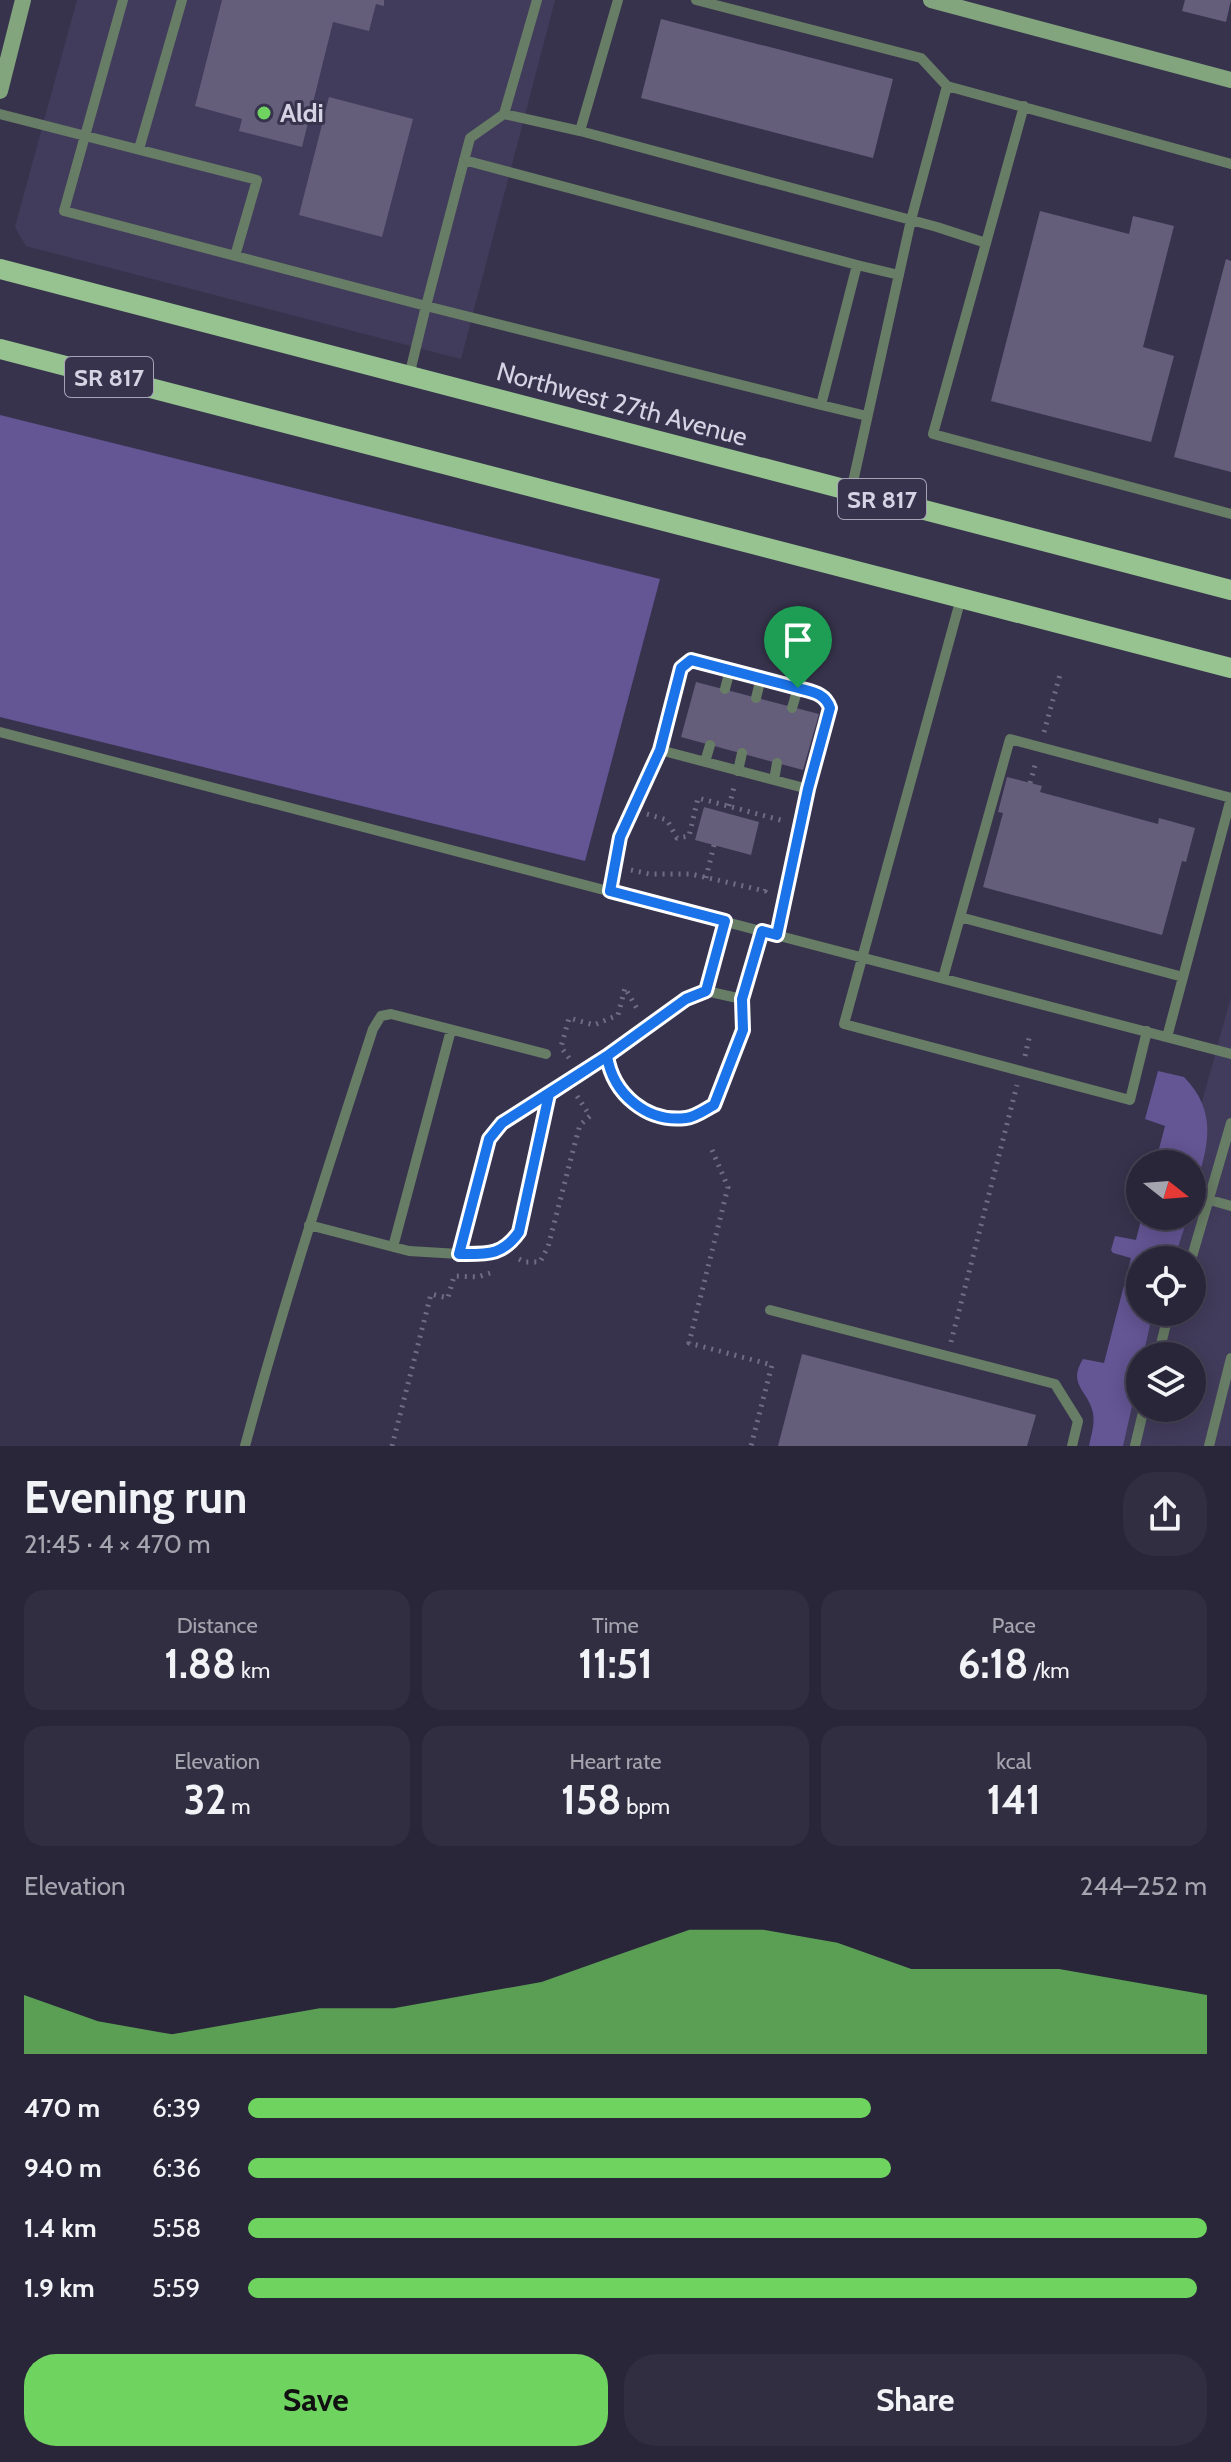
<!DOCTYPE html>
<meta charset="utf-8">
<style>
body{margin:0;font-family:Cabin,sans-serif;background:#322e42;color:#f1f3f6;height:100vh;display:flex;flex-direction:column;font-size:30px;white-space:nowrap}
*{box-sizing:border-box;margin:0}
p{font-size:26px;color:#a5a5af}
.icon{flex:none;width:44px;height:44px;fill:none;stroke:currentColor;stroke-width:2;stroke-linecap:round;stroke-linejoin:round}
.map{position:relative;height:1446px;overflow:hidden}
.drawer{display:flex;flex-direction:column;background:#2a263a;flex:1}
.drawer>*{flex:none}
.needle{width:52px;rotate:107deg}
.tools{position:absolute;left:1126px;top:1150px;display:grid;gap:16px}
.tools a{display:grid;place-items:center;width:80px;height:80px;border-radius:50%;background:#2a263a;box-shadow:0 4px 20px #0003,0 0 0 2px #464354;font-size:40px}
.pin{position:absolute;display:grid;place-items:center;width:68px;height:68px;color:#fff;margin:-82px -34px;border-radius:50% 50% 50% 0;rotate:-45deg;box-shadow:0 0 8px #0007}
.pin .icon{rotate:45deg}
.round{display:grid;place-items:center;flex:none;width:84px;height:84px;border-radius:32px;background:#322e42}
.headline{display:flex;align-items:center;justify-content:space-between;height:136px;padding:0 24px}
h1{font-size:44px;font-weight:700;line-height:60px}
.metrics{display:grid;grid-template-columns:repeat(3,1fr);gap:12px;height:136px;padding:8px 24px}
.metrics div{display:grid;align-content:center;border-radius:20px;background:#322e42;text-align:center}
.metrics b{font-size:40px;font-weight:700}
.metrics small{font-size:22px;font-weight:400}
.metrics p{font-size:22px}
.chart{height:224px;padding:16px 24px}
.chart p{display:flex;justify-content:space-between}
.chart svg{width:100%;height:144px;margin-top:8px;fill:#6fd360;opacity:.7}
.action{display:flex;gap:16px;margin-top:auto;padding:16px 24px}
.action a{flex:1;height:92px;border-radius:32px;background:#6fd360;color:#111;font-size:32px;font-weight:700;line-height:92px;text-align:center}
.action a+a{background:#322e42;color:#f1f3f6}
ul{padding:0 24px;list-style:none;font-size:26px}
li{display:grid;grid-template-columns:128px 96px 1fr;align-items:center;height:60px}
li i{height:20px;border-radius:10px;background:#6fd360}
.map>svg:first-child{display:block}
.built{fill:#423c5c;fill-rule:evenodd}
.green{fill:#645594}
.building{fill:#645e7b}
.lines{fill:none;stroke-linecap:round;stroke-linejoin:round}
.path{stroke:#716c83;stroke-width:5;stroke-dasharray:2 6;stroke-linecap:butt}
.lane{stroke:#687d65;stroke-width:10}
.secondary{stroke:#82a57d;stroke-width:16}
.primary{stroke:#96c38f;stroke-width:20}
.route-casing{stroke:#fff;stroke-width:16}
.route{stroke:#1a73e8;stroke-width:10}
.poi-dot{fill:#6fd360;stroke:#38334d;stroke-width:3}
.labels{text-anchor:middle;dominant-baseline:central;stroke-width:6;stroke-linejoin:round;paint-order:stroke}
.shield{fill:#38334d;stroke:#a7a3b7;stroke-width:2}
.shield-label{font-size:24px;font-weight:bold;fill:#d6d3e4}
.poi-label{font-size:26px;font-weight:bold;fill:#d6d3e4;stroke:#38334d;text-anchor:start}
.street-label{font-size:26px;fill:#d6d3e4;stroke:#38334d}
</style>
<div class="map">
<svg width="1231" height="1446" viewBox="0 0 1231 1446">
<rect width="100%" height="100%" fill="#38334d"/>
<path class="built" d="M77 0H555L461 359 26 246 15 227Z
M1231 997V1446H1111L1145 1312H1192V1260H1159L1171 1216H1192V1164H1185ZM1140 1356H1192V1408H1140Z"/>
<path class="green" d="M0 415 660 579 585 861 0 717Z
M1158 1071 1184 1077C1223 1117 1204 1155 1192 1201V1164H1155L1165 1126 1145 1119Z
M1142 1216H1188L1174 1260H1140V1312H1153L1143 1356H1140V1371L1123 1446H1089C1091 1435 1095 1425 1093 1413 1088 1390 1067 1385 1083 1359L1104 1363 1131 1258 1113 1253 1111 1250 1115 1236 1136 1240Z"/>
<path class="building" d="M222 0H384V6L376 4 369 31 333 22 302 147 239 131 242 119 195 106Z
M1185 0H1231L1226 22 1182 11Z
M661 19 893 79 873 158 641 98Z
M329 97 413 119 382 237 299 215Z
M1040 211 1129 234 1133 216 1174 226 1143 347 1174 356 1151 442 991 401Z
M1226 259 1231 261V472L1174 457Z
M696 682 819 714 803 770 681 737Z
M1007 777 1042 786 1040 792 1158 824 1159 818 1195 828 1186 862 1182 861 1162 935 983 887 1003 813 998 812Z
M704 807 759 822 751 855 695 840Z
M802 1354 1036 1415 1027 1446H778Z"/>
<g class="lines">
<path class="path" d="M1044 732 1061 671
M1030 783 1036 762
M729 806 734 787
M647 814 667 820 677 838 689 836 698 798 784 821
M631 870 649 874H691L765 891 767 885
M706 878 714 845
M1025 1056 1030 1034
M569 1058 561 1047 569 1018 594 1025 618 1015 625 988 639 1012
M712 1150 728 1187 689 1343 772 1365 751 1446
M519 1259 525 1262H540L548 1247 575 1143 580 1125 590 1116 577 1096
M951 1342 1017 1085
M392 1446 431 1294 448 1298 454 1276 478 1277 490 1273"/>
<path class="lane" d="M123 0 64 211 426 306 409 376
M537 0 504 114 580 131
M618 0 580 131 937 227 986 243
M696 0 921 58 947 86 1231 164
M1024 106 933 434 1231 514
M0 114 257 180 235 256
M504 114 470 138 426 306 821 405 857 265 899 275
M139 149 182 0
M464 160 857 265
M821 405 867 416
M851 491 911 220 947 86
M961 598 844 1024 1130 1100 1147 1031
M725 689 730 670
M756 698 761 678
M792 708 798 688
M0 732 1231 1054
M660 750 681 668 691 660 699 662 820 694 828 702 830 708 808 789
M705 762 710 745
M738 771 742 753
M774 780 777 763
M610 891 620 837 660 750 808 789 777 935
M960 917 1183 977
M943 978 1010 739 1231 798 1167 1037
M706 991 742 999 743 1030 714 1105C706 1109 696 1117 686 1118 647 1123 613 1094 607 1056L686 999Z
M706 991 725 921
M742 999 762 931
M1210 1200 1231 1206
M309 1225 409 1251 459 1254H490L510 1245 519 1232 549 1094
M393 1247 451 1030
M459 1254 489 1139 502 1123 607 1056
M1191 1260 1231 1123
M770 1310 1055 1384 1078 1421 1072 1446
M1158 1356 1169 1312
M245 1446C283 1305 328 1167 373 1029L381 1016 391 1014 546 1054
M1135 1446 1144 1408
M1209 1446 1231 1358"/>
<path class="secondary" d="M931 0 1231 80
M0 91 23 0"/>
<path class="primary" d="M0 269 1231 590
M0 349 1231 668"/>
</g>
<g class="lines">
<defs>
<path id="route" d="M798 688 691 660 681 668 660 750 620 837 610 891 725 921 706 991 686 999 607 1056 502 1123 489 1139 459 1254C487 1254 502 1256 519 1232L549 1094 607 1056C613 1094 647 1123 686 1118 696 1117 706 1109 714 1105L743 1030 742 999 762 931 777 935 808 789 830 708C825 693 812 692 798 688"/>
</defs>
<use href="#route" class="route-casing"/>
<use href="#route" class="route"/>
</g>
<circle class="poi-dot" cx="264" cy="113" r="8"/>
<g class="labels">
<g class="shield">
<rect x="65" y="357" width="88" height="40" rx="6"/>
<rect x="838" y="479" width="88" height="40" rx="6"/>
</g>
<g class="shield-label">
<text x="109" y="377">SR 817</text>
<text x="882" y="499">SR 817</text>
</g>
<g class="poi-label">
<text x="280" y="113">Aldi</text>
</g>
<g class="street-label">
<text transform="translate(622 404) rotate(15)">Northwest 27th Avenue</text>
</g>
</g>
</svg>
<div class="tools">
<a><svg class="needle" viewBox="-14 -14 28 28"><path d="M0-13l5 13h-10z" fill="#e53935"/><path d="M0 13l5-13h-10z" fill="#a5a5af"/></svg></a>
<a><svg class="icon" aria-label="locate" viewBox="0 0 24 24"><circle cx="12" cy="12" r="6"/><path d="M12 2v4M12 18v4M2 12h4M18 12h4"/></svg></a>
<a><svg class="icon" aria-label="layers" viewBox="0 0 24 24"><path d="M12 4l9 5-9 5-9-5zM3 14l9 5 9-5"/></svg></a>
</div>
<div class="pin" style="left:798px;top:688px;background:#1e9e55"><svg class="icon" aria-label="arrive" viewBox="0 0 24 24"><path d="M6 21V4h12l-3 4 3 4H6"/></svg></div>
</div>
<section class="drawer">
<div class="headline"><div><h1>Evening run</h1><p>21:45 · 4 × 470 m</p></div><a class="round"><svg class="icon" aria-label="share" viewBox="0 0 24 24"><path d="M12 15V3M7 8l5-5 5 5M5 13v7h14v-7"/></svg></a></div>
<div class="metrics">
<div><p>Distance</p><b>1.88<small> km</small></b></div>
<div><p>Time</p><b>11:51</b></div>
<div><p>Pace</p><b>6:18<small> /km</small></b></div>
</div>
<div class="metrics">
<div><p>Elevation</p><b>32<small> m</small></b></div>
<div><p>Heart rate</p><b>158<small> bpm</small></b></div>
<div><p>kcal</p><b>141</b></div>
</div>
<div class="chart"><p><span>Elevation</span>244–252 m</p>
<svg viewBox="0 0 160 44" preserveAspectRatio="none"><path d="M0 44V26L10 34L20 38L30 34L40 30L50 30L60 26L70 22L80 14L90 6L100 6L110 10L120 18L130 18L140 18L150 22L160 26V44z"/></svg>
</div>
<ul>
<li><b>470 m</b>6:39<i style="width:65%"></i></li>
<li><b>940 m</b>6:36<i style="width:67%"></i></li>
<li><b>1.4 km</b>5:58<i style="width:100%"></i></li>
<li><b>1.9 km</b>5:59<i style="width:99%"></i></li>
</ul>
<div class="action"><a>Save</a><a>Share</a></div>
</section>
